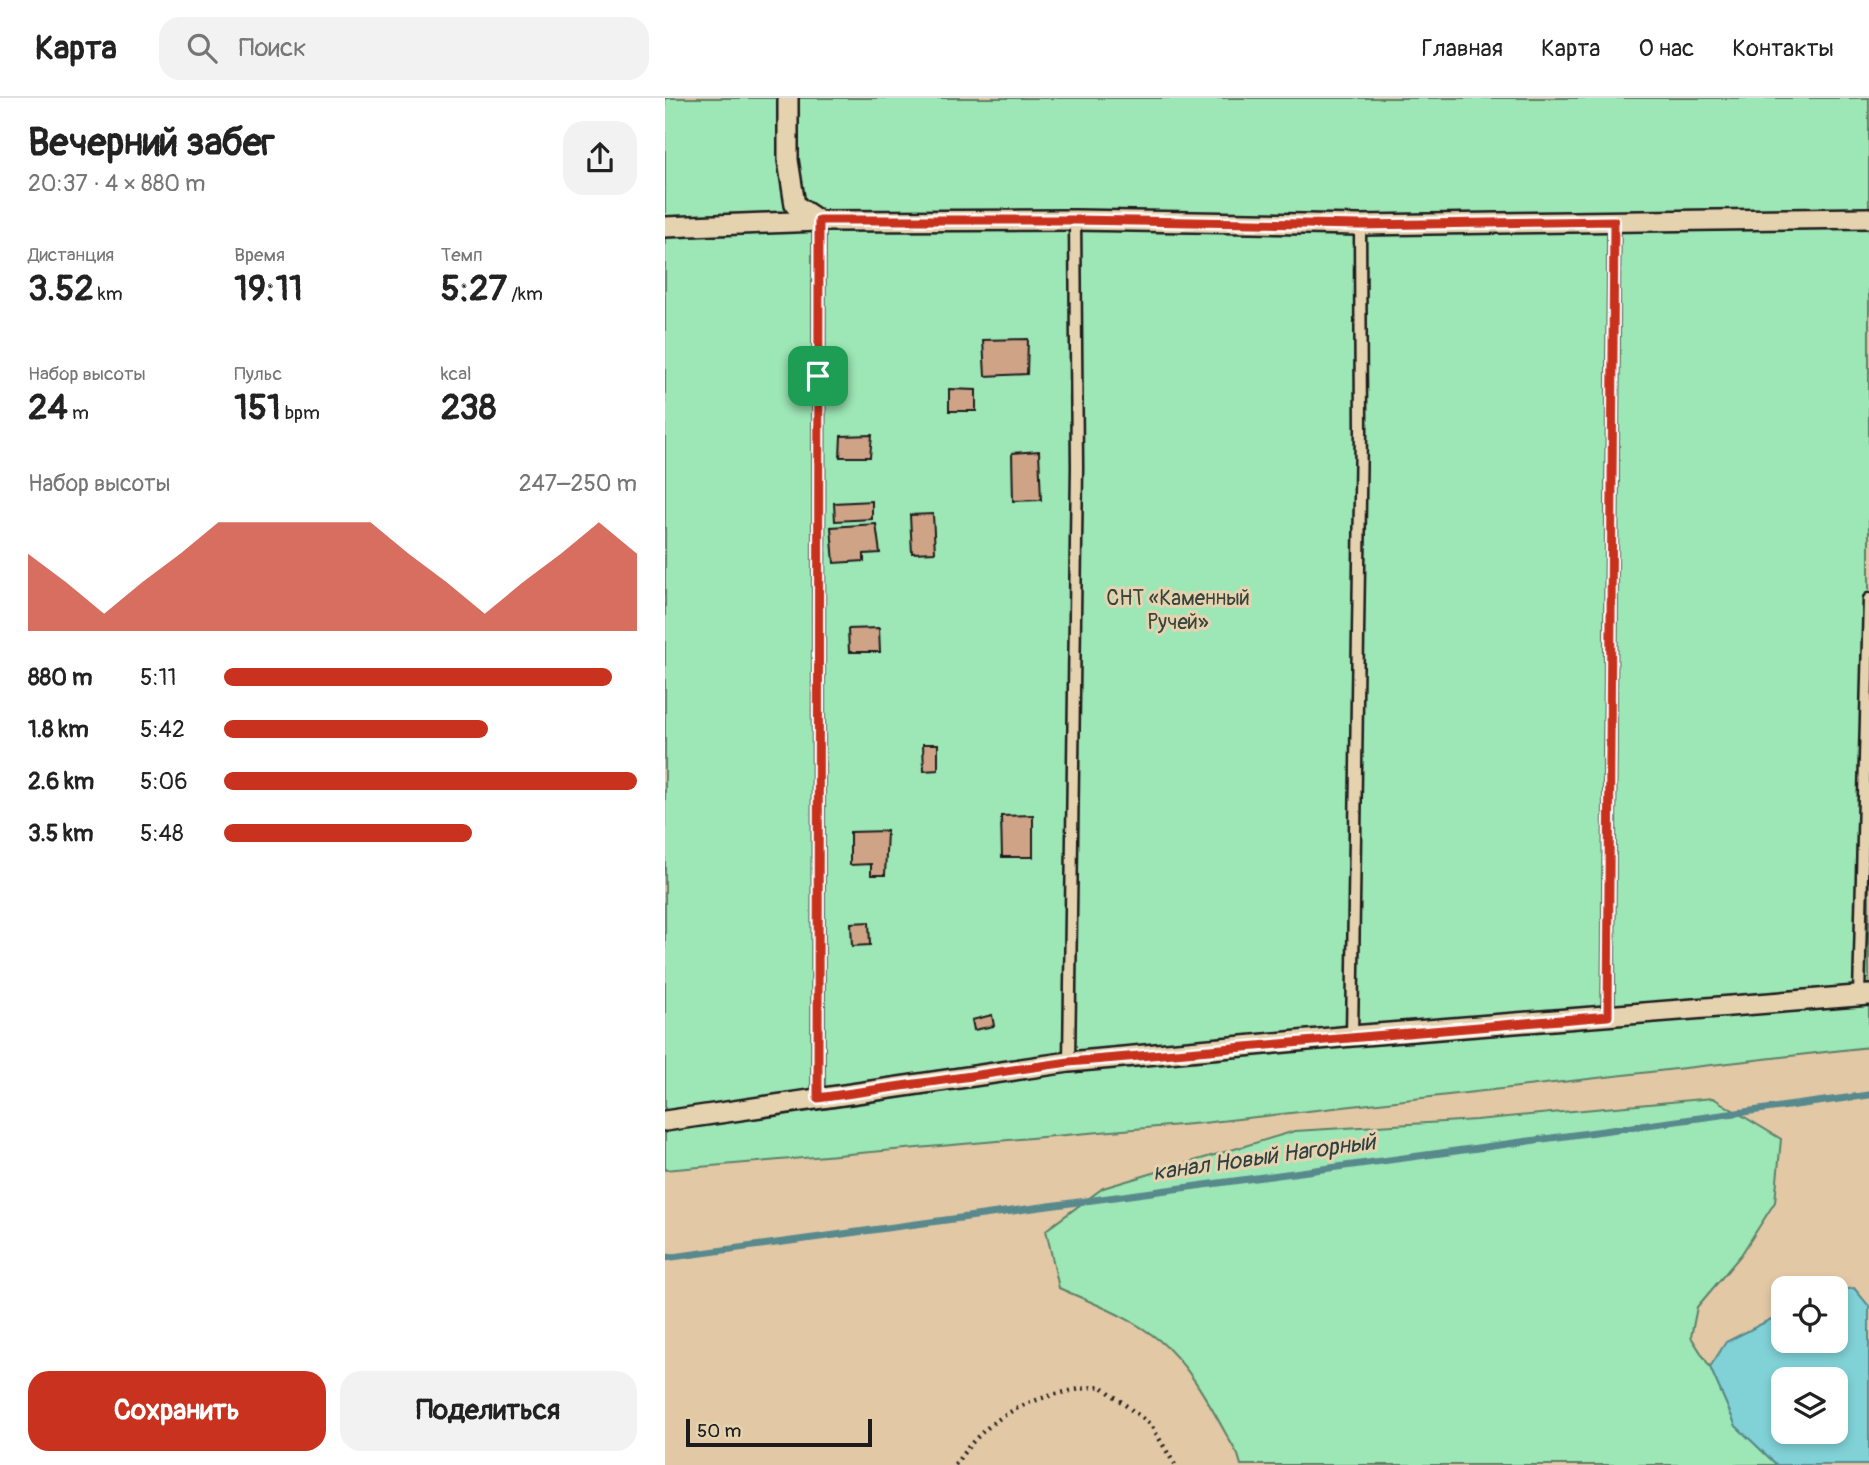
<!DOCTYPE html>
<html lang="ru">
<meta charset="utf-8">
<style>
body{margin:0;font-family:Pangolin,sans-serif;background:#f2f2f2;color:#222;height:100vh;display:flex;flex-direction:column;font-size:26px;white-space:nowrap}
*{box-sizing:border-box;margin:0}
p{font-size:23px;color:#767676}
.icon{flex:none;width:38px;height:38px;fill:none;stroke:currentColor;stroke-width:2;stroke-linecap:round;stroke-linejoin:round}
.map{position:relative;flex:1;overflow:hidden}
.details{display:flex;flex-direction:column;background:#fff;width:665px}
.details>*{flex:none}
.buttons{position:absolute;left:1106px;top:1178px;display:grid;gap:14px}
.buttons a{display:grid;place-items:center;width:77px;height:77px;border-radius:14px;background:#fff;box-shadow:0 4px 10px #0003;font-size:35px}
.scale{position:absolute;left:21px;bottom:18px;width:186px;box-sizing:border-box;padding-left:7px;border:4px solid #1c1c1c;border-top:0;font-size:19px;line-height:24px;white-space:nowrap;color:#1c1c1c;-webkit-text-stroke:5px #e5d3b0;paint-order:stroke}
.pin{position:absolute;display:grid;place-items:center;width:60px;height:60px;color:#fff;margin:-30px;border-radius:14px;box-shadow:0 4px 10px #0006}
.round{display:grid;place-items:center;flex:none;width:74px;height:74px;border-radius:21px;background:#f2f2f2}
.headline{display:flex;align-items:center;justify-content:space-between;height:119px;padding:0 28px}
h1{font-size:38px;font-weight:700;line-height:52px}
.stats{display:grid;grid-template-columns:repeat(3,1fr);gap:10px;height:119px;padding:7px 28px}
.stats div{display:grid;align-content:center}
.stats b{font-size:35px;font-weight:700}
.stats small{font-size:19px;font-weight:400}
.stats p{font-size:19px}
.chart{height:196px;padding:14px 28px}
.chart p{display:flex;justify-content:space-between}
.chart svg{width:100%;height:126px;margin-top:7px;fill:#c8321e;opacity:.7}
.action{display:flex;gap:14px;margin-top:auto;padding:14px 28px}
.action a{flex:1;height:80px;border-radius:21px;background:#c8321e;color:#fff;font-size:28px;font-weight:700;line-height:80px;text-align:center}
.action a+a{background:#f2f2f2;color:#222}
ul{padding:0 28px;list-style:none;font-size:23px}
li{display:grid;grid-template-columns:112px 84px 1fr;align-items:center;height:52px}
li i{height:18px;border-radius:9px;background:#c8321e}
header{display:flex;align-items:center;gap:42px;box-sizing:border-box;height:98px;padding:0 35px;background:#fff;border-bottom:2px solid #e0e0e0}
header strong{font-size:33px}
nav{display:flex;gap:38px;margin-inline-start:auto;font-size:24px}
.search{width:490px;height:63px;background:#f2f2f2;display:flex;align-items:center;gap:18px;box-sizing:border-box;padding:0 24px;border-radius:21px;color:#767676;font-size:26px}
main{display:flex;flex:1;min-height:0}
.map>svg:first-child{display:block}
.green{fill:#9de6b5;stroke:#5c8168;stroke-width:2}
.water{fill:#80d2d7;stroke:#58898c;stroke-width:2;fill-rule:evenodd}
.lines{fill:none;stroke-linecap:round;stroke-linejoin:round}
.stream{stroke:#58898c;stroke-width:7}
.building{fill:#cea386;stroke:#1c1c1c;stroke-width:2}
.service-casing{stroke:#1c1c1c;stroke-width:15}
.minor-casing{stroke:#1c1c1c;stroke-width:24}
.path{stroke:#1c1c1c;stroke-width:4.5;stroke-dasharray:2 5;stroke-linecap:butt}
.service{stroke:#e5d3b0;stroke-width:10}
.minor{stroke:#e5d3b0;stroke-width:19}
.route-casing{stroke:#fff;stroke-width:14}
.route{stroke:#c8321e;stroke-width:9}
.labels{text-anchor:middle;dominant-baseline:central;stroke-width:6;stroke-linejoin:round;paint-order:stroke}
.park-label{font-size:21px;fill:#36443b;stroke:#e5d3b0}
.water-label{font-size:23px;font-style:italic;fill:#304041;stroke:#e5d3b0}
</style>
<header>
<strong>Карта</strong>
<div class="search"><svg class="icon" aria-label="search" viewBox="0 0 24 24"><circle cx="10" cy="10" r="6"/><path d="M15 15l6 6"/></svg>Поиск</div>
<nav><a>Главная</a><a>Карта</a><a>О нас</a><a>Контакты</a></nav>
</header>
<main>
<section class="details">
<div class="headline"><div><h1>Вечерний забег</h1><p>20:37 · 4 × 880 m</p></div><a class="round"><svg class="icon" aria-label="share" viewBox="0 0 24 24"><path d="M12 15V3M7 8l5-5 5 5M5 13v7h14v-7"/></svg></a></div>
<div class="stats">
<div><p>Дистанция</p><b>3.52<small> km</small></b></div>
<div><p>Время</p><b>19:11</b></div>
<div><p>Темп</p><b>5:27<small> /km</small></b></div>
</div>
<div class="stats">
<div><p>Набор высоты</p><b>24<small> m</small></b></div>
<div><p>Пульс</p><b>151<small> bpm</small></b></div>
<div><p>kcal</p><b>238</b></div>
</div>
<div class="chart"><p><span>Набор высоты</span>247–250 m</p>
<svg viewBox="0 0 160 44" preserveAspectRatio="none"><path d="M0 44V17L10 27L20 38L30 27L40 17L50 6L60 6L70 6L80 6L90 6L100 17L110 27L120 38L130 27L140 17L150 6L160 17V44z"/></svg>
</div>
<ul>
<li><b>880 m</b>5:11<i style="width:94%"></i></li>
<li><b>1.8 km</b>5:42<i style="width:64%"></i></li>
<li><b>2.6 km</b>5:06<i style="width:100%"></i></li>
<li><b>3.5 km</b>5:48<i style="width:60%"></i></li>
</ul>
<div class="action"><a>Сохранить</a><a>Поделиться</a></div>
</section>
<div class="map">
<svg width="1204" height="1367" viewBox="0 0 1204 1367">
<rect width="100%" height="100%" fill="#e3c8a6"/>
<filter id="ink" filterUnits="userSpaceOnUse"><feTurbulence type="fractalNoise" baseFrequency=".0143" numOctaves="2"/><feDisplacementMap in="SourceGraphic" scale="14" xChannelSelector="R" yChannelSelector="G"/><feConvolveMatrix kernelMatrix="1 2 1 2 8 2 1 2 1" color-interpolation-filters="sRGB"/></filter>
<g filter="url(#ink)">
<path class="green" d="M0 0H1204V949L538 1025 0 1072Z
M1048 1000 1116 1041 1110 1104 1076 1157 1032 1209 1026 1239 1045 1269 1071 1328 1112 1367H576L573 1357C550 1318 529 1271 494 1242 466 1219 427 1205 394 1190L381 1132 438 1090 630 1033 811 1022Z"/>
<path class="water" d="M1189 1190 1204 1208V1367H1112L1071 1328 1045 1269 1061 1244 1118 1215V1242H1171V1193ZM1118 1281H1171V1334H1118Z"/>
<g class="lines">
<path class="stream" d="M0 1160 1204 997"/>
</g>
<path class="building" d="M363 241 362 276 320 278 318 242Z
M284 291 311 292V313H284Z
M207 337 205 359H175L176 338Z
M374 353 376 402 348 403 347 355Z
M207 403V421L170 423 169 405Z
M268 416 270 454 247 455 245 417Z
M211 426 215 455 199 456V463L169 465 166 429Z
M214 530 215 554H184L183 531Z
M258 646H273V672L259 673Z
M368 717V759H337L336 718Z
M222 733 220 777H206V766L185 767V734Z
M204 824 205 847 187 848 186 825Z
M327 917 329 928 309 932 307 922Z"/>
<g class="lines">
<defs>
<path id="service" d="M1194 898 1204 501
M943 918 949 123
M687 938 696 333 695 127
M404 964 412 369 410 122
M153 1001 154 123"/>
<path id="minor" d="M123 0V62L130 107 154 123 410 122 695 127 1204 120
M0 129 154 123
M0 1023 404 964 687 938 1204 897"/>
</defs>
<use href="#service" class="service-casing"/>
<use href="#minor" class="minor-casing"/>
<path class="path" d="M290 1367C326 1312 373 1296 436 1288L486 1327 510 1367"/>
<use href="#service" class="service"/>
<use href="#minor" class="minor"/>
</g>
</g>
<g class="lines" filter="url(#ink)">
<defs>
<path id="route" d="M154 122H410L695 127 949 123 943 918 404 964 153 1000Z"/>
</defs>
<use href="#route" class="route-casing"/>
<use href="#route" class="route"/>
</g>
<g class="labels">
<g class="park-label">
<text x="513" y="500">СНТ «Каменный<tspan x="513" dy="24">Ручей»</tspan></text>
</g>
<g class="water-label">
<text transform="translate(599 1059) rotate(-8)">канал Новый Нагорный</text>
</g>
</g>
</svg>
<div class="buttons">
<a><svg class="icon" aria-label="locate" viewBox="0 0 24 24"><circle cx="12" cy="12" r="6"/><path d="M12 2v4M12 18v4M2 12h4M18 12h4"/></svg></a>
<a><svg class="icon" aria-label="layers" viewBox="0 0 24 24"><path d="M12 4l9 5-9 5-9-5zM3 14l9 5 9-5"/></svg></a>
</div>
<div class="scale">50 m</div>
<div class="pin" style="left:153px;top:278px;background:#1e9e55"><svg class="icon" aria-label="arrive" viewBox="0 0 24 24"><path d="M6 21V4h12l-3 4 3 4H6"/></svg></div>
</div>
</main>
